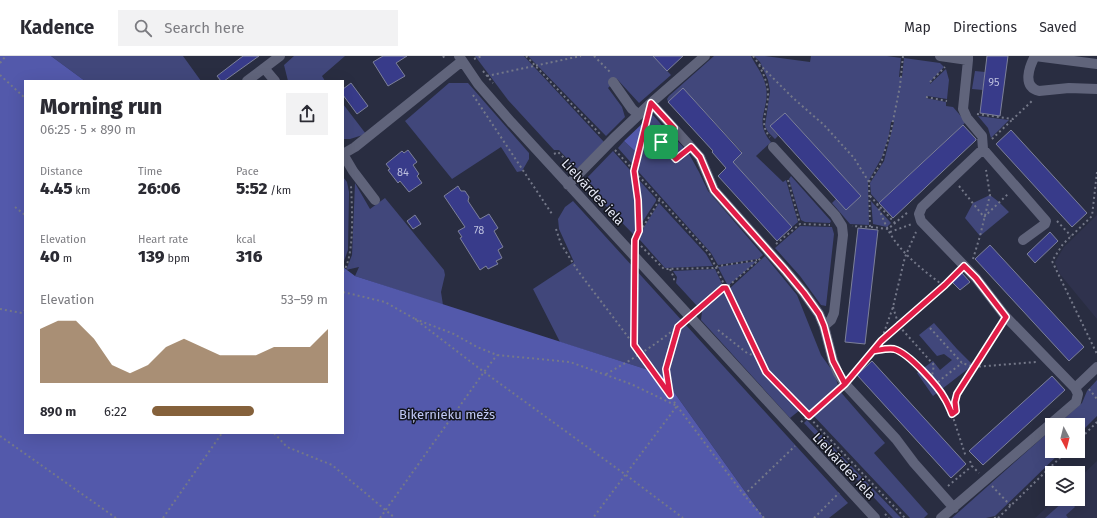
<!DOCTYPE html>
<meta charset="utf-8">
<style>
body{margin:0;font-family:"Fira Sans",sans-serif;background:#f2f2f3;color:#2b2b33;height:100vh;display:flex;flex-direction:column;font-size:15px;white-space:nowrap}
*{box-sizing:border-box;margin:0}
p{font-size:13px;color:#7c7c81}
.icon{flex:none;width:22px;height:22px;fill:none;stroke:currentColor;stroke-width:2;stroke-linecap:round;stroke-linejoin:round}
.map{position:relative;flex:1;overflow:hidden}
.side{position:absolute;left:24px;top:24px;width:320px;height:354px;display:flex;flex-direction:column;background:#fff;border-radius:0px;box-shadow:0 4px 16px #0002}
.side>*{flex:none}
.needle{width:26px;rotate:173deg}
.buttons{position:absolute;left:1045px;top:362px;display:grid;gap:8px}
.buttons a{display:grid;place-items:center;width:40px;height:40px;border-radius:0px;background:#fff;box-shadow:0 4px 16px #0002;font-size:20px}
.pin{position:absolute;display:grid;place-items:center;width:34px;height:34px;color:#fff;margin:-17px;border-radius:8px;box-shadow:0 2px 6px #0006}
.round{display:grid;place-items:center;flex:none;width:42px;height:42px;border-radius:0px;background:#f2f2f3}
.head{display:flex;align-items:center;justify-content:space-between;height:68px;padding:0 16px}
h1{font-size:22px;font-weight:800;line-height:30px}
.figures{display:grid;grid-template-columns:repeat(3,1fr);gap:6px;height:68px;padding:4px 16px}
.figures div{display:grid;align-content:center}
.figures b{font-size:17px;font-weight:800}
.figures small{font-size:11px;font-weight:400}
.figures p{font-size:11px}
.chart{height:112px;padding:8px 16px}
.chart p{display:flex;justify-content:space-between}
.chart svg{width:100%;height:72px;margin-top:4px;fill:#85613b;opacity:.7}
ul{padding:0 16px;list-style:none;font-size:13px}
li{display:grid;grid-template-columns:64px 48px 1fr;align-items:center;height:30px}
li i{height:10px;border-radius:5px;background:#85613b}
header{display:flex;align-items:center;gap:24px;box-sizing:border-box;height:56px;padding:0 20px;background:#fff;border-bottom:1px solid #e1e1e2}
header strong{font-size:19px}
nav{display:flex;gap:22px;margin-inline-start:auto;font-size:14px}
.search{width:280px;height:36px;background:#f2f2f3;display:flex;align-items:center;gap:10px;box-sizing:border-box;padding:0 14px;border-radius:0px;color:#7c7c81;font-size:15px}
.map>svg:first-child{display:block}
.built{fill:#2f324d}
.green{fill:#41477b}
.forest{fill:#5359ab}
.building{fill:#383b8a;stroke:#7d819a}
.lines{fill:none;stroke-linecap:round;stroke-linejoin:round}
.path{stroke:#747889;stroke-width:2;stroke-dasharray:2 3;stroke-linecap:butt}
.minor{stroke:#60647b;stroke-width:10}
.route-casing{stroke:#fff;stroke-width:8}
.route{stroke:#e11d48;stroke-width:5}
.labels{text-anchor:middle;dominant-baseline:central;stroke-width:3;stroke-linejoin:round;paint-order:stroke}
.number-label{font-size:11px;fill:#bcbfdd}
.street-label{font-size:13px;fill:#e8ebf9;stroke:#14161f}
.park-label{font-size:13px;fill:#c2caf7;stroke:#14161f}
</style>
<header>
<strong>Kadence</strong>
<div class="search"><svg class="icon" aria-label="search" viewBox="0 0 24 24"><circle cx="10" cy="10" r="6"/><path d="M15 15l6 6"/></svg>Search here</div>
<nav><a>Map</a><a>Directions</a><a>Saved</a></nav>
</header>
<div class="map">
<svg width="1097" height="462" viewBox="0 0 1097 462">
<rect width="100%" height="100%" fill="#292d41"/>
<path class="built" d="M1097 159V263L1059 217 1055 206 1064 191Z
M1097 405V462H1035L1056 443H1078V423Z"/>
<path class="green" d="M51 0H183L201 25H85Z
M294 0H345L322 20 325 25H288L284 9Z
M475 0H524L604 86 577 113 559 94H554L508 44Z
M528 0H653L671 19 639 47 617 23 608 32 622 51 625 61 606 80Z
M714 0H751C757 12 763 17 766 31 770 54 753 64 771 86L756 100 783 126 786 124 798 166 792 171 733 106 742 96 683 32 668 46 667 43 669 40Z
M754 0H765L810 6 811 0H887L901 2 899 21H902L904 2 940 7 944 11 930 26V28L946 13 949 24 947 43 927 40 926 42 946 46V50L953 51 966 66 879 147 871 138 870 127 884 105 894 66H891L889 79 882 101 868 126 869 169 850 168 832 147 836 143 846 154 861 140 785 57 770 70 778 80 775 83 768 76 765 70 770 35 768 24 760 6Z
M975 15 985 16 983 34 972 33Z
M449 27H468L529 97V103L522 115 517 116 501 91 452 123 405 65Z
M343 48 366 78 350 83H343Z
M651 57 668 76 663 82 665 84 671 79 673 80 684 92V95L680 99 681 101 688 96 699 116 708 135 763 199 758 203 718 209 711 197 637 114Z
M978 60 1009 64 991 82 988 72Z
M624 85 637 97 634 110 618 92Z
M613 95 656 143V145L634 179 603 147V143L586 123Z
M791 120 831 165 830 167 805 166 801 164 789 123Z
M343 121 347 126 349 136 348 194 343 208Z
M355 127 370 153 385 142 444 214 445 219 441 236 443 249 355 220 359 211 346 214 352 199Z
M990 139 999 146 1009 156 980 180 965 162 973 147Z
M573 145 848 447 829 462H764L661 318 560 286 533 233 574 206 559 173 558 163 565 151Z
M871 145 891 167 887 171 873 168Z
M659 147 706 198 713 210 665 212 640 184 639 179Z
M800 170 832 171 834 178 826 250 821 249 800 220 775 192Z
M765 200 797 239 821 299 834 317 839 332 838 333 885 387 874 397 928 458 924 462H910L811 357 809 358 767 314 729 233Z
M757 205 728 230 718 211Z
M715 213 724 232 698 251 676 227 677 221 673 215Z
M724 233 765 317 800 354 790 362 701 264 702 255 700 253Z
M934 267 957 293 973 309 933 340 917 317 933 305 940 314 952 304 944 298 937 300 919 279Z
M1097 324V360L1078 379V369H1057L1082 347 1087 335Z
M807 364 901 462H893L804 367Z
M1052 373V395H1062L995 460 986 462H952Z
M1063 446 1072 447 1075 451 1066 459 1068 462H1045Z"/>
<path class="forest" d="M0 0H51L85 25H25V377H343V211L355 220 661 318 764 462H0Z
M645 65 637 97 624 85Z"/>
<path class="building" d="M243 0H259L224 25H221L217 20Z
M383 0H407L396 7 405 20 388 30 373 6Z
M653 0H683L667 15Z
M987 0H1008L1000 60 980 57Z
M351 27 368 50 357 58 343 39V33Z
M683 32 742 97 733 106 792 171 777 185 718 120 726 112 712 96 713 95 668 46Z
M785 57 861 140 846 154 770 70Z
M963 69 976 83V84L893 162 879 147Z
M1011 74 1087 157 1072 171 996 88Z
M408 94 417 106 413 109 419 118 417 120 422 127 409 136 400 125 398 127 388 114 390 113 386 108 402 95 404 97Z
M458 130 461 135H465L469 141 468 145 480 163 489 158 498 172 494 175 503 191 498 194 502 202 496 205 498 208 488 213 486 210 480 214 460 182 462 181 458 175 465 171 444 140Z
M415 159 421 168 413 173 407 165Z
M858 172 878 174 865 288 845 286Z
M1050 176 1058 185 1035 207 1027 198Z
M990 189 1084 291 1069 305 975 203Z
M961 216 970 226 960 234 951 225Z
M872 305 966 408 951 422 857 319Z
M1052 320 1065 334 983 409 969 395Z"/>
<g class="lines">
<path class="path" d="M443 0 446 4
M526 0 601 79
M594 0 610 16
M753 0 759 8 793 42 824 69 854 102 869 126 870 171 852 170
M474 3 482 0
M0 7 6 0
M759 9C764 19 768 28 768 39 768 54 758 68 770 81
M483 15 493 27
M0 19 25 42
M487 20 581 0
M930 26 945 11
M473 39 552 158
M926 41 947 45
M977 58 1013 63 1033 44
M667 80 661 86 676 103 683 98
M992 83 1013 63
M615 94 709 197 766 316 905 462
M554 98 558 96 572 110
M1097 116 1092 160 1063 188 1052 205 1097 298
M788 124 800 168
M585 125 600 142 601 147
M869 126 881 107 891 75 900 30 903 0
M959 130 984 161 1009 137
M870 140 895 167
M877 148C883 162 888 178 899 190 911 205 928 218 944 230
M15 151 25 159
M1057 165 1071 180
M871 171 888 173 908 156
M556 173 561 188 578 215 641 298 677 350 744 439 764 462
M639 175 638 144 634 115 646 68
M890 176 912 168
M635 184 660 143
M776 188 800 168 830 169
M641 190 664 213 713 212 719 210 757 204
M973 203 980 180 990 139 986 114
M670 213 674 222V227
M343 216C355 200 352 151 351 130
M634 217V288
M343 236 385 246 415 263 484 316 626 419 683 462
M893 251 899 270 934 309 931 325
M0 253 22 257 25 254
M697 254 723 232H726L761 202
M415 263 454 278 477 291 497 299 570 306 631 328 677 350 593 462
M930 272 962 307 974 311 1036 306
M718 274 747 297 760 302
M882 284 945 229 958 216
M874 295 884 293H895L902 296 921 312 945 342 952 358 966 401
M606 318C633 303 659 287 683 266
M851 321 881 285 893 251 905 201 916 176
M934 329 962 307
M1089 333 1097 343
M669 338 666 313 677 272
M952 358 956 355 955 346 957 338 1001 269
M801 366 837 335
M274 377 287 391 332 409 395 462
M0 380 116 462
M1078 385 1097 366
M970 405 972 410 979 417
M948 430 972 410
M992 430 1011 450
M744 439 795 390
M885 458 889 462
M163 462 222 377
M380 462 484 316 497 299
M814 462 839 437
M994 462 999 461
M998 462 1067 395"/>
<path class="minor" d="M459 0 478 28 511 66 875 462
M940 0 968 4V0
M968 4 963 53 967 62 982 80 983 93 1046 165 1045 168 1023 184
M1097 8 1035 0C1029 11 1022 31 1039 35L1069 32 1097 33
M264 12 275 25
M247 25 280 0
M613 26 632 53 639 59
M651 47 700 101 714 134 785 214 804 237 819 258 824 270 833 305 838 317 845 328 896 383 914 407 954 452
M773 91 835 159 842 170 843 179 834 257 831 264 824 270
M343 98 355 91 462 5
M343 98 353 115 375 144
M568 129 613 83 651 47 705 0
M1075 332 1097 311
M941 462 1076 346 1078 338 1075 332 1006 261 976 222 921 165 919 158 922 151 983 93"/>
</g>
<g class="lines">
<defs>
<path id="route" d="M661 86 674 72 651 47 634 115 638 144 639 175 635 184 634 289 670 339 666 313 678 271 723 232H726L766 316 809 360 845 328 873 295C880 294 887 292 894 293 909 297 938 330 945 343 948 348 950 353 952 358L956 355 955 346 957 338 1006 261 976 222 964 210 945 229 881 285 845 328 833 305 824 270 819 258 804 237 785 214 714 134 700 101 691 91 676 103 661 86"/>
</defs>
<use href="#route" class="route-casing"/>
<use href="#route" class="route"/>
</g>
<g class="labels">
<g class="number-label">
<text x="994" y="26">95</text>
<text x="403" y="116">84</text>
<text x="479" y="174">78</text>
</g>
<g class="street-label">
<text transform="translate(593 136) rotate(47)">Lielvārdes iela</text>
<text transform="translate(844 410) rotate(47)">Lielvārdes iela</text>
</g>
<g class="park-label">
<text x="447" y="358">Biķernieku mežs</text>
</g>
</g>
</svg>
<div class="buttons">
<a><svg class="needle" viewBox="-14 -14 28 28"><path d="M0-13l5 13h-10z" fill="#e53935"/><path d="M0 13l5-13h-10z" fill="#7c7c81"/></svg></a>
<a><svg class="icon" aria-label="layers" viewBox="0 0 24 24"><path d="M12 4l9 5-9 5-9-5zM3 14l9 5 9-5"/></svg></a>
</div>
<div class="pin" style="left:661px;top:86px;background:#1e9e55"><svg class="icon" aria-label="arrive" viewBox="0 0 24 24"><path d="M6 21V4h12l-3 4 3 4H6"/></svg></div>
<section class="side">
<div class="head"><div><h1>Morning run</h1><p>06:25 · 5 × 890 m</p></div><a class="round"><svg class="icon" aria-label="share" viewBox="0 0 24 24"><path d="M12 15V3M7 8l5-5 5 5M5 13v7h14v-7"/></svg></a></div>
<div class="figures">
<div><p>Distance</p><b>4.45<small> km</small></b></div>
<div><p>Time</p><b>26:06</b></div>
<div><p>Pace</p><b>5:52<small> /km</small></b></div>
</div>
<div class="figures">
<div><p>Elevation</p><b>40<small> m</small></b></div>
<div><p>Heart rate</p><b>139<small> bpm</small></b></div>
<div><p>kcal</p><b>316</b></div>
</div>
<div class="chart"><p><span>Elevation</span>53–59 m</p>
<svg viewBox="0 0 160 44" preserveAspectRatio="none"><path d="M0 44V11L10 6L20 6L30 17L40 33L50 38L60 33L70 22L80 17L90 22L100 27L110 27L120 27L130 22L140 22L150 22L160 11V44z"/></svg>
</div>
<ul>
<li><b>890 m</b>6:22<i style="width:58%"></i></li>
</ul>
</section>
</div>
